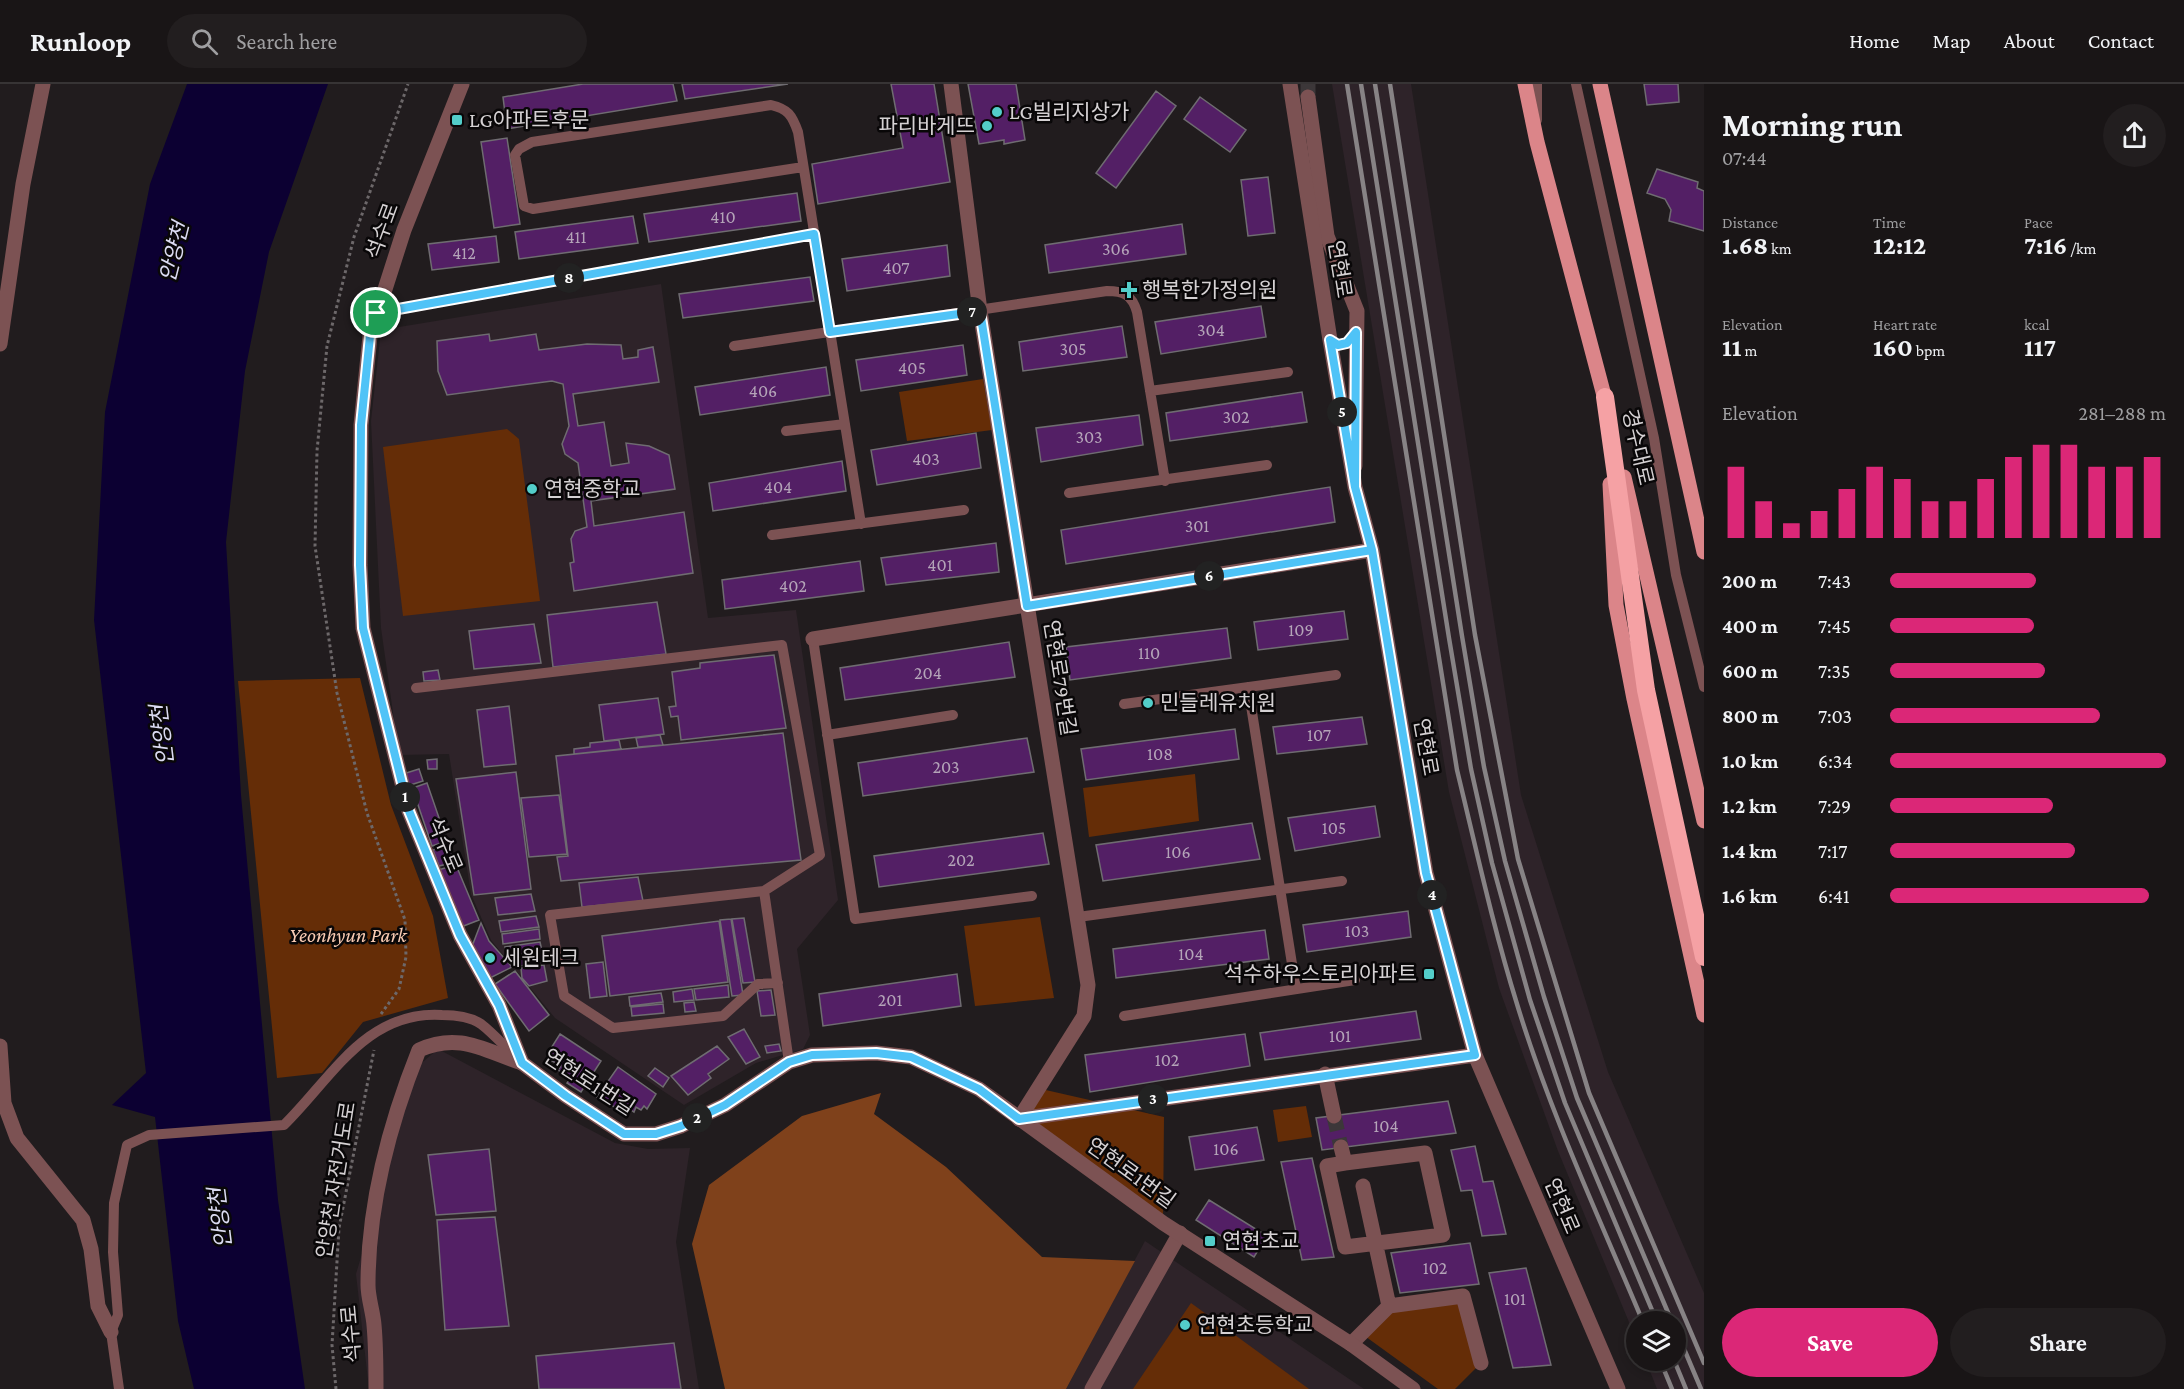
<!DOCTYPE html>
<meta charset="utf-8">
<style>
body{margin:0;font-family:"Crimson Pro","Noto Sans KR",serif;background:#221e1f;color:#f1f3f6;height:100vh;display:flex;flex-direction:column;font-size:22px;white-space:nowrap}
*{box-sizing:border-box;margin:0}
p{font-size:20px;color:#9f9fa1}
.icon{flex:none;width:33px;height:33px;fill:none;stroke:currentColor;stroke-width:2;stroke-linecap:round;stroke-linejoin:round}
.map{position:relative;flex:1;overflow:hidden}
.details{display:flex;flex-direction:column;background:#191516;width:480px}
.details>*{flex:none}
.buttons{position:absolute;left:1626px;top:1227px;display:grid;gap:12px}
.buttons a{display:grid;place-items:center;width:60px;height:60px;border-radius:50%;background:#191516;box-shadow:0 3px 9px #0003,0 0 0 2px #373435;font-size:30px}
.pin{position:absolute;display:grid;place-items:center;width:51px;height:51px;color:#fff;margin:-26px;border:3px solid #fff;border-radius:50%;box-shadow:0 2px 6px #0007}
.km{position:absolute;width:30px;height:30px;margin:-15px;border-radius:50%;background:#222;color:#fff;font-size:16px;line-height:30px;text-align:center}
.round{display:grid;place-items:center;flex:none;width:63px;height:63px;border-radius:32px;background:#221e1f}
.headline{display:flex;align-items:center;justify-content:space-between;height:102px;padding:0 18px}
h1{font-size:33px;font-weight:700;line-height:45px}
.metrics{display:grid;grid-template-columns:repeat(3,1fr);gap:9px;height:102px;padding:6px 18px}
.metrics div{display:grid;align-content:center}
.metrics b{font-size:26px;font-weight:700}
.metrics small{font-size:16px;font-weight:400}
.metrics p{font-size:16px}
.chart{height:168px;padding:12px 18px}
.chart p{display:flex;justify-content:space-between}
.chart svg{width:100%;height:108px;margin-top:6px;stroke:#db2777;stroke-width:6}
.cta{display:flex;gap:12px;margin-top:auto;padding:12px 18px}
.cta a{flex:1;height:69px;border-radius:36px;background:#db2777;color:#fff;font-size:24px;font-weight:700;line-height:69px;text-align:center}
.cta a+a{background:#221e1f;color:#f1f3f6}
ul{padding:0 18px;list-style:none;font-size:20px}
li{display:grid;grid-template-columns:96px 72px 1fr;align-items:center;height:45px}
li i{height:15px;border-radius:8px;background:#db2777}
header{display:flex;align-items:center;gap:36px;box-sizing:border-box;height:84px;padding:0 30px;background:#191516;border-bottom:2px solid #373435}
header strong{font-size:28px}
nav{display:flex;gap:33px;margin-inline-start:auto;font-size:21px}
.search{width:420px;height:54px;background:#221e1f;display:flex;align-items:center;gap:15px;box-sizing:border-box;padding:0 21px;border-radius:33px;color:#9f9fa1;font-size:22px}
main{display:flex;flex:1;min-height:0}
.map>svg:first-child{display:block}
.built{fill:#2e2329}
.green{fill:#652d07}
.forest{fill:#7f411b}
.water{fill:#0c0032}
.building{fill:#531f65;stroke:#6f6c71;stroke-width:1.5}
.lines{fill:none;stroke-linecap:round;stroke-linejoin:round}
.minor-tunnel{stroke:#3c3739;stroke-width:15;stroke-dasharray:15 8;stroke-linecap:butt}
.path{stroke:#6d686a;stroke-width:3;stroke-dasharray:3 3;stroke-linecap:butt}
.service{stroke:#7c5253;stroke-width:10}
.minor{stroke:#7c5253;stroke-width:15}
.tertiary{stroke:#7c5253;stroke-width:15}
.primary{stroke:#db8589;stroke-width:15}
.motorway{stroke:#f5a1a4;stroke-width:18}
.rail{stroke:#878385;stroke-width:4.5}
.route-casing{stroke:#fff;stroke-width:12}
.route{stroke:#4fc3f7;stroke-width:8}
.poi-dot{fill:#53cdc9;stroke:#090708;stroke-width:2}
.labels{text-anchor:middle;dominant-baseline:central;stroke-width:5;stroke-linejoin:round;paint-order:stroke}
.number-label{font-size:18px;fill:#b4a4b8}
.poi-label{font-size:21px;fill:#d5d1d3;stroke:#090708;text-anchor:start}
.street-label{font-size:21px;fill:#d5d1d3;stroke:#090708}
.park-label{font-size:21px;font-style:italic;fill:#f9cbb3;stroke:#090708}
.water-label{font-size:22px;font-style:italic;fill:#dbdbf2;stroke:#090708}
</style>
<header>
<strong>Runloop</strong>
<div class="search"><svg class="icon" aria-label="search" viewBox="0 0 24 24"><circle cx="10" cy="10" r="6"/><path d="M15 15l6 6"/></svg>Search here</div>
<nav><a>Home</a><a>Map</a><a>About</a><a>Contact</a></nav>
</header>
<main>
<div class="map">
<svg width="1704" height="1305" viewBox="0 0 1704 1305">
<rect width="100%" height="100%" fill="#211c1e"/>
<path class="built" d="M1332 0H1411L1521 711 1608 988 1704 1209V1305H1657L1646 1277 1676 1276V1238H1636V1255L1558 1067 1499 904 1449 708Z
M661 200 708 534 796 526 838 816 797 865 810 951 803 965 756 979 684 1021 555 934 491 856 471 810 449 670 399 671 381 544 371 337 381 246Z
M438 965 615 1059 648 1065 690 1064 676 1158 699 1305H369L356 1190 417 983Z
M1145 1157 1364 1305H1066Z"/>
<path class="green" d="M983 295 992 346 907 357 899 308Z
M507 345 519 355 540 517 403 532 383 363Z
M360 594 391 721 433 832 448 914 363 938 322 989 277 994 238 597Z
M1195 690 1199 737 1089 753 1083 704Z
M1040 833 1054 914 975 922 964 842Z
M1037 1004 1164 1033 1163 1139 1019 1035Z
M1306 1022 1312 1053 1278 1058 1273 1026Z
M1463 1212 1481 1279 1455 1305H1438L1362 1250 1389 1222Z
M1191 1219 1309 1305H1133Z"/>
<path class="forest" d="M881 1009 874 1030 946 1083 1042 1173 1135 1177 1066 1305H725L692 1160 709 1101 802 1032Z"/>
<path class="water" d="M187 0H328L269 168 245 287 226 458 241 711 278 1116 305 1305H194L178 1237 155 1033 112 1021 146 989 94 536 105 328 150 100Z"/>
<path class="building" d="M583 0H673L677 17 507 45 503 13Z
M682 0H788L685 15Z
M891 0H934L950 98 818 120 812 80 903 64Z
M968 0H1016L1025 56 1004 60V56L979 60Z
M1644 0H1678L1679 18 1647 21Z
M1156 7 1176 22 1116 104 1096 89Z
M1200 13 1246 46 1230 68 1184 35Z
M507 54 520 140 494 144 481 58Z
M1657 85 1698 98 1697 104 1704 107V147L1669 137 1671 126 1665 115 1647 109Z
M1268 93 1275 149 1248 152 1241 96Z
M797 109 801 137 649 158 644 130Z
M633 132 638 159 519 175 515 148Z
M1182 140 1186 170 1049 189 1045 161Z
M496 152 499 178 432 186 428 160Z
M947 161 950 192 847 207 842 175Z
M810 193 814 217 683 234 679 210Z
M1261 222 1266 253 1161 270 1155 238Z
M1122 242 1127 273 1023 287 1019 258Z
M489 250 490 257 536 250 539 266 587 260 621 261 623 275 638 273V266L653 263 659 298 573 310 578 342 604 338 611 382 629 379 626 359 649 362 669 371 675 405 591 417 594 442 684 428 693 489 574 507 570 479 574 478 571 455 575 447 587 443 578 379 565 370 562 360 569 342 563 300 552 297 447 311 438 287 437 257Z
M963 261 967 291 861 307 856 276Z
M826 283 830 311 700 331 695 303Z
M1302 308 1307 338 1170 357 1166 329Z
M1139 331 1143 361 1041 378 1036 344Z
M976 349 981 384 877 401 871 366Z
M842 377 846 407 713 427 709 399Z
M1330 403 1335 438 1066 480 1061 446Z
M996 459 999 488 886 501 881 474Z
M860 477 864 507 725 525 722 496Z
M657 518 666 570 553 583 547 531Z
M1344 527 1348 555 1258 566 1254 538Z
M534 540 541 579 474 585 469 547Z
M1227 544 1231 574 1070 596 1066 563Z
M1009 558 1015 593 845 616 840 584Z
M774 571 786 644 681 656 678 632 671 633 669 623 676 622 672 588 700 584V579Z
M438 586 440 596 424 597 423 588Z
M658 614 664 650 604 657 599 621Z
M509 622 516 680 484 683 477 626Z
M1362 633 1367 660 1277 670 1273 643Z
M1235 645 1239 675 1086 696 1081 665Z
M783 649 801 776 561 797 557 773 568 772 556 672Z
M660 651 663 661 638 663 636 654Z
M1027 654 1034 688 863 712 858 679Z
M619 656 621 665 574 670V665L590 663V659Z
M437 675V685H428L427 676Z
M419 685 423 697 407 702 403 690Z
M516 688 531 805 474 811 456 695Z
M427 699 447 757 432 762 416 715 411 717 407 706Z
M559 711 567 770 529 773 521 714Z
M1375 722 1380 753 1295 767 1288 734Z
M1252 739 1260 775 1103 797 1096 761Z
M1043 749 1049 780 879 803 874 772Z
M448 761 455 778 439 782 433 766Z
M456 781 479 836 461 843 438 786Z
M638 793 643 817 582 823 579 799Z
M531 810 535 827 498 831 495 814Z
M1408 827 1411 853 1307 868 1303 841Z
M536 832 539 843 501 848 499 837Z
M744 834 755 898 743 899 732 835Z
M731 835 743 911 732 912 720 836Z
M719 837 728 898 610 912 602 852Z
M481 839 489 857 512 883 488 895 471 865Z
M539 845 540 855 503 860 502 850Z
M1265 846 1269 875 1116 894 1113 865Z
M540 858 542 867 507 872 505 863Z
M542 869 544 878 514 883 512 873Z
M603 878 607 912 590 914 586 880Z
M544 881 547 897 529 902 522 894 521 884Z
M515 887 549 931 529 947 495 900Z
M957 890 961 922 823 942 819 910Z
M728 901 729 913 696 916 694 905Z
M692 905 694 916 674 918 673 908Z
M771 906 775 931 761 932 757 907Z
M661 909 663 918 630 922 629 913Z
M694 918 696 927 685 928 684 919Z
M663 920 664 929 632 932 631 923Z
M1416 927 1421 955 1265 976 1260 949Z
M744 945 760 973 746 980 728 953Z
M560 950 601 977 581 1008 567 999 571 994 558 986 561 982 552 977 554 972 548 969Z
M1245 950 1250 982 1090 1008 1085 971Z
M779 960 781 967 767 969 765 962Z
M717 962 729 975 708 990 711 994 688 1011 671 992Z
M618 983 656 1010 647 1025 644 1022 641 1026 636 1023 634 1028 628 1024 625 1029 597 1013Z
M655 984 669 994 663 1003 648 992Z
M1448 1017 1456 1049 1322 1066 1316 1034Z
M1257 1043 1264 1076 1195 1086 1189 1053Z
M1475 1062 1483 1098 1493 1097 1506 1150 1482 1152 1472 1106 1461 1107 1451 1066Z
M489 1065 496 1127 436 1131 428 1071Z
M1312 1074 1334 1173 1302 1176 1281 1078Z
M1209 1116 1267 1152 1254 1173 1196 1136Z
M495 1133 509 1242 445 1246 437 1136Z
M1470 1159 1479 1200 1400 1209 1391 1169Z
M1526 1184 1551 1281 1513 1284 1489 1189Z
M674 1259 681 1305H539L536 1272Z"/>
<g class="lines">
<path class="minor-tunnel" d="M1308 0V13
M1334 1032 1341 1063"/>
<path class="path" d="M381 930 399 905 406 873 405 836 367 729 337 609 315 462 317 367 327 262 354 153 408 0
M336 1305 332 1261 339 1144 374 966"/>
<path class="service" d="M1576 0 1654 354 1676 491 1704 603
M1537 36V0
M803 83 533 125 524 122 515 71 519 65 532 58 771 21C788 25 792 31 798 48L861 440
M376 229 814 150
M734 262 1107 207C1124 207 1132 211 1137 228L1165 397
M1150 307 1288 288
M786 347 845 340
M1069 409 1267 381
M772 451 964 426
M813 555 855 835 1032 812
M1248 603 1296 905
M416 604 782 561 820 771 764 807 789 978
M1124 620 1336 591
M827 651 953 631
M764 807 550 831 564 912 613 944 723 932 758 900 778 899
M1078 833 1342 797
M1124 932 1355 896
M119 1305 111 1248 118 1231 113 1168 114 1119 127 1061 149 1051 284 1041C331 995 366 926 442 931 455 931 469 932 481 940 494 950 506 964 518 975"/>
<path class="minor" d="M951 0 980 227 1088 901 1084 932 1019 1035
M1308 13 1327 152 1357 227 1355 382
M0 260 23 100 43 0
M0 962 4 1019 17 1054 83 1136 91 1165 98 1222 111 1248
M1325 990 1334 1032
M1341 1063 1345 1079 1327 1082 1345 1163 1443 1151 1425 1069 1345 1079
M1389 1222 1463 1212 1481 1279
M1351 1260 1389 1222 1363 1102
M376 1305C376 1284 376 1262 374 1241 373 1228 368 1214 368 1201 368 1120 389 1041 419 966 459 948 483 966 522 979
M1092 1305 1180 1149"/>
<path class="tertiary" d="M462 0 404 146 370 252 361 341 360 481 363 544 409 727 460 851 499 921 522 979 566 1012 624 1050H656L681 1042 725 1021 789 978 812 971 876 969 911 973 979 1005 1163 1139 1351 1260 1413 1305
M1290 0 1330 256 1355 403 1372 466 1426 789 1475 971 1618 1305
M813 555 1372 466
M1019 1035 1475 971"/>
<path class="primary" d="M1525 0 1537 58 1607 323
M1600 0 1704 468
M1624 393 1704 737
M1610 400 1616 521 1634 615 1704 931"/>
<path class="motorway" d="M1605 313 1646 606 1704 873"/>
<path class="rail" d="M1347 0 1457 686C1476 764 1493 843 1517 920 1550 1029 1599 1133 1643 1238
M1361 0 1449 554 1471 685 1492 779 1530 916 1565 1019 1657 1238
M1375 0 1462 552 1484 683 1505 777 1544 913 1577 1014 1672 1238
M1390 0 1475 551 1518 775 1589 1009 1704 1279
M1676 1246 1701 1305
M1660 1276 1672 1305
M1674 1276 1686 1305"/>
</g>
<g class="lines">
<defs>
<path id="route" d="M376 229 370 252 361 341 360 481 363 544 409 727 460 851 499 921 522 979 566 1012 624 1050H656L681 1042 725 1021 789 978 812 971 876 969 911 973 979 1005 1019 1035 1475 971 1426 789 1372 466 1355 403 1330 256 1338 261 1347 259 1356 248 1355 403 1372 466 1027 522 980 227 830 248 814 150 376 229"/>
</defs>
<use href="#route" class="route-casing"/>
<use href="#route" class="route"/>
</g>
<g class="poi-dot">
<circle cx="997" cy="28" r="6"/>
<rect x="451" y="30" width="12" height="12" rx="3"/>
<circle cx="987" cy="42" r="6"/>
<path d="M1126 197h6v6h6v6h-6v6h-6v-6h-6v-6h6z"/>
<circle cx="532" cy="405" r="6"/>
<circle cx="1148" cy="619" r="6"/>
<circle cx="490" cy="874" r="6"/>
<rect x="1423" y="884" width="12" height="12" rx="3"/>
<rect x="1204" y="1151" width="12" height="12" rx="3"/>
<circle cx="1185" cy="1241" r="6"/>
</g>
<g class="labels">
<g class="number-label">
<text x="723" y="133">410</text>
<text x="576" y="153">411</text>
<text x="1116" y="165">306</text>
<text x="464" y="169">412</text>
<text x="896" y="184">407</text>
<text x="1211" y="246">304</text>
<text x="1073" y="265">305</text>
<text x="912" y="284">405</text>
<text x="763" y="307">406</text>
<text x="1236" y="333">302</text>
<text x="1089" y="353">303</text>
<text x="926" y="375">403</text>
<text x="778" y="403">404</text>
<text x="1197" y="442">301</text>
<text x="940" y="481">401</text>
<text x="793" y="502">402</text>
<text x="1301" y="546">109</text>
<text x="1149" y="569">110</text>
<text x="928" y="589">204</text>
<text x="1319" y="651">107</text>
<text x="1160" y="670">108</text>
<text x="946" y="683">203</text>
<text x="1334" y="744">105</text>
<text x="1178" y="768">106</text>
<text x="961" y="776">202</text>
<text x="1357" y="847">103</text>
<text x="1191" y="870">104</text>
<text x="890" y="916">201</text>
<text x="1340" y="952">101</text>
<text x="1167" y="976">102</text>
<text x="1386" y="1042">104</text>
<text x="1226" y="1065">106</text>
<text x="1435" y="1184">102</text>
<text x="1515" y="1215">101</text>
</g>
<g class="poi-label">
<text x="1009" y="28">LG빌리지상가</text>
<text x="469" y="36">LG아파트후문</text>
<text x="975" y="42" text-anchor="end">파리바게뜨</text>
<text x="1142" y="206">행복한가정의원</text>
<text x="544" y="405">연현중학교</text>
<text x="1160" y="619">민들레유치원</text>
<text x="502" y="874">세원테크</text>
<text x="1417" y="890" text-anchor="end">석수하우스토리아파트</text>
<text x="1222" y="1157">연현초교</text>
<text x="1197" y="1241">연현초등학교</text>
</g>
<g class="street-label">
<text transform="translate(382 147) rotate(-70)">석수로</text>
<text transform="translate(1340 185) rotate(81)">연현로</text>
<text transform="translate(1638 363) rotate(77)">경수대로</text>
<text transform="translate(1060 594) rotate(81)">연현로79번길</text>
<text transform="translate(1426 663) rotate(80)">연현로</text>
<text transform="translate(445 761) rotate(67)">석수로</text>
<text transform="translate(589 998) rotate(33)">연현로1번길</text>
<text transform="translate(1131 1089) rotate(36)">연현로1번길</text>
<text transform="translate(336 1096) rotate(-81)">안양천 자전거도로</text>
<text transform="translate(1562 1122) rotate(67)">연현로</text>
<text transform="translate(351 1250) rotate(-95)">석수로</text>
</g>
<g class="park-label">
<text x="348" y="851">Yeonhyun Park</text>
</g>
<g class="water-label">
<text transform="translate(174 168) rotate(-76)">안양천</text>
<text transform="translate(162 651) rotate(-97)">안양천</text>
<text transform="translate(220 1134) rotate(-97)">안양천</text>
</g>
</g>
</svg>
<div class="buttons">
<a><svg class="icon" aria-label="layers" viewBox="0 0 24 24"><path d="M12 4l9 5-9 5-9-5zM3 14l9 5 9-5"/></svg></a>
</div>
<div class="pin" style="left:376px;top:229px;background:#1e9e55"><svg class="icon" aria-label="arrive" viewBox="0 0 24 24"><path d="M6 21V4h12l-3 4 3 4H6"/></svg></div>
<b class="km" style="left:405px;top:713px">1</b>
<b class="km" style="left:697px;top:1034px">2</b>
<b class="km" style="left:1153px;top:1015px">3</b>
<b class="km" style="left:1432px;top:811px">4</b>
<b class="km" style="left:1342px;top:328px">5</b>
<b class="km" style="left:1209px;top:492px">6</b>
<b class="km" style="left:972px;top:228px">7</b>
<b class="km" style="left:569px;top:194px">8</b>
</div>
<section class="details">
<div class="headline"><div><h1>Morning run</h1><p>07:44</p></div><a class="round"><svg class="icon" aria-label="share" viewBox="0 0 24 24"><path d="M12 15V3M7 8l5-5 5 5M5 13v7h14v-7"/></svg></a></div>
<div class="metrics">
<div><p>Distance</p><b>1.68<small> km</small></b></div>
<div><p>Time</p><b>12:12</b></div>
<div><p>Pace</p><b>7:16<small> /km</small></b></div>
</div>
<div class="metrics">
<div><p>Elevation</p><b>11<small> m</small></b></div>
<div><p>Heart rate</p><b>160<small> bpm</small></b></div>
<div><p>kcal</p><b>117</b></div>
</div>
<div class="chart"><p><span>Elevation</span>281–288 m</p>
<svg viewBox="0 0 160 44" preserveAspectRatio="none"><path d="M5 44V15M15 44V29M25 44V38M35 44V33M45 44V24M55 44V15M65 44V20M75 44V29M85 44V29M95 44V20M105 44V11M115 44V6M125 44V6M135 44V15M145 44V15M155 44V11"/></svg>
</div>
<ul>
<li><b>200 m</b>7:43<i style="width:53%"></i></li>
<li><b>400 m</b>7:45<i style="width:52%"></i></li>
<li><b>600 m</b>7:35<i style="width:56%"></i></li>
<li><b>800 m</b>7:03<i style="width:76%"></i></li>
<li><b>1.0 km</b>6:34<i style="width:100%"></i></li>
<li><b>1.2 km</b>7:29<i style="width:59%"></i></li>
<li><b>1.4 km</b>7:17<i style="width:67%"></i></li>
<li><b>1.6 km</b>6:41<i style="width:94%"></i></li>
</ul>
<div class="cta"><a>Save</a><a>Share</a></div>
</section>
</main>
